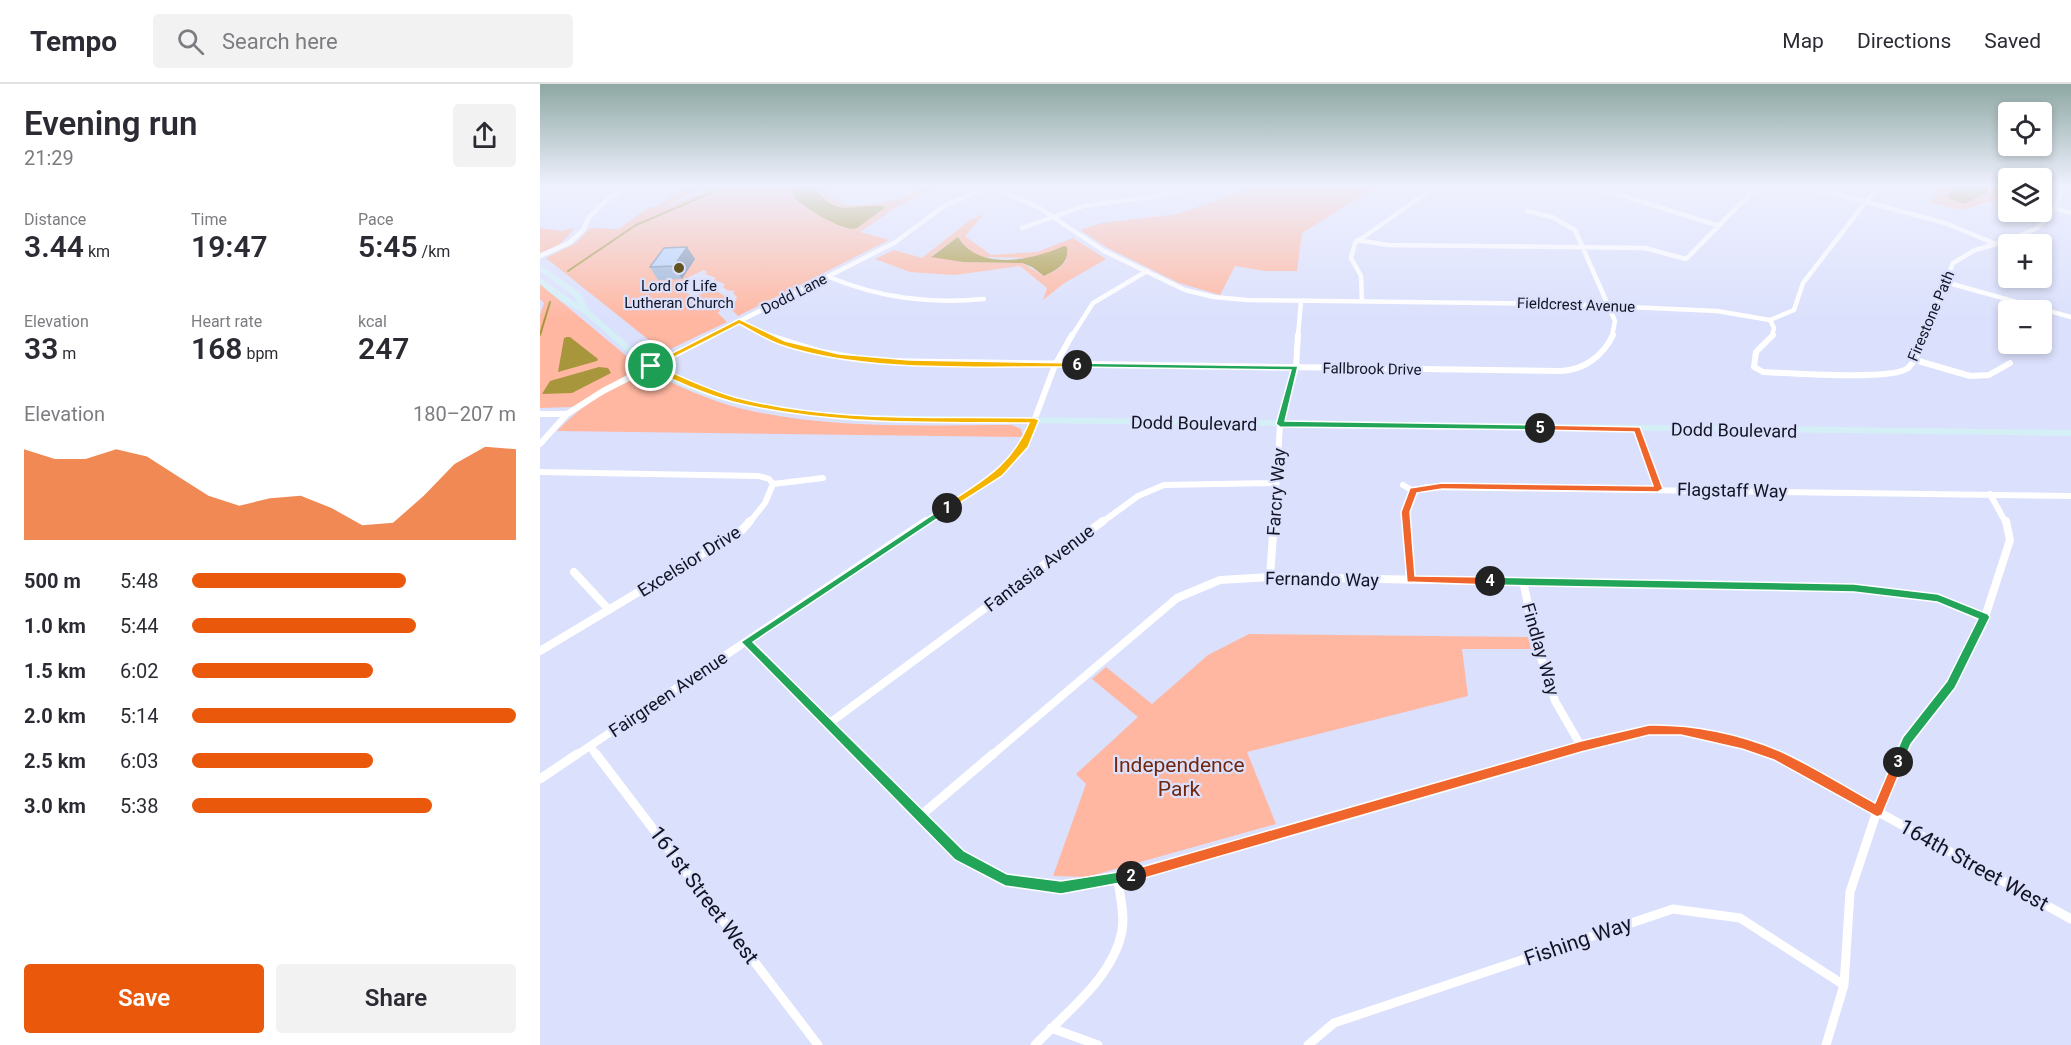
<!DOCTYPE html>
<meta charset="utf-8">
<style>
body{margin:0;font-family:Roboto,sans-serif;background:#f2f2f3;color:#2b2b33;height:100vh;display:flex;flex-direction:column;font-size:22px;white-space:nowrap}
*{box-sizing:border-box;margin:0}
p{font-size:20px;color:#7c7c81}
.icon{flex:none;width:33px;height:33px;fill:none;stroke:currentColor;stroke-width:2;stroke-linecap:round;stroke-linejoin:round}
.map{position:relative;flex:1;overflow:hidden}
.side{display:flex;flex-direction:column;background:#fff;width:540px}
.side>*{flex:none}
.buttons{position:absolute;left:1458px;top:18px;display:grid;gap:12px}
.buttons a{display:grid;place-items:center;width:54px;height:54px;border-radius:6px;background:#fff;box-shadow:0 3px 9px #0003;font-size:30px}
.pin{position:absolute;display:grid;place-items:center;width:51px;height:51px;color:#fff;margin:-26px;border:3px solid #fff;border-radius:50%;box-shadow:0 2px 6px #0007}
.km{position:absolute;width:30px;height:30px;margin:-15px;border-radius:50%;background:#222;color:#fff;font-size:16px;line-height:30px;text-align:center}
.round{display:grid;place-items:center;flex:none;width:63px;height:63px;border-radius:6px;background:#f2f2f3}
.headline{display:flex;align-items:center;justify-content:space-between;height:102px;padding:0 24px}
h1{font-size:33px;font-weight:600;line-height:45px}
.stats{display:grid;grid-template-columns:repeat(3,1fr);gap:9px;height:102px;padding:6px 24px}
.stats div{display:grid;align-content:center}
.stats b{font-size:30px;font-weight:600}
.stats small{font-size:16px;font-weight:400}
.stats p{font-size:16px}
.chart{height:168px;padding:12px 24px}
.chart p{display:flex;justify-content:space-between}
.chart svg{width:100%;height:108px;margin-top:6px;fill:#ea580c;opacity:.7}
.button{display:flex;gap:12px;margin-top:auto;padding:12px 24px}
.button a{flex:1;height:69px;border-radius:6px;background:#ea580c;color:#fff;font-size:24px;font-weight:600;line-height:69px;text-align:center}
.button a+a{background:#f2f2f3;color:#2b2b33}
ul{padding:0 24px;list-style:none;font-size:20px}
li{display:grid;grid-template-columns:96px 72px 1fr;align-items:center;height:45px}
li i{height:15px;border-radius:8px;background:#ea580c}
header{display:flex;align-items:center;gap:36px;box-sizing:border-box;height:84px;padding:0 30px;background:#fff;border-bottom:2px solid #e1e1e2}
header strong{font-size:28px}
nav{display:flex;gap:33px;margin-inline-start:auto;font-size:21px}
.search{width:420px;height:54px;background:#f2f2f3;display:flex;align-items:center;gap:15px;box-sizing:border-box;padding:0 21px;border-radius:6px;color:#7c7c81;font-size:22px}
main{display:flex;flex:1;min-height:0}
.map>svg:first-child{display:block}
.green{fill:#ffb7a1;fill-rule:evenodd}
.water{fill:#a8963c}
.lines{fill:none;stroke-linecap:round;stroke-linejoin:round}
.stream{stroke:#a8963c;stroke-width:2}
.street-far3{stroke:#fff;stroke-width:4.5}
.street-far2{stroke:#fff;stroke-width:6}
.street-far1{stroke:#fff;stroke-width:8}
.street{stroke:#fff;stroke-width:9}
.secondary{fill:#d4eff6;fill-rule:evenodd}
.wall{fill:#9bb3d7}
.shaded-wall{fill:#7e92af}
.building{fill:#b4d0fa;stroke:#7e92af;stroke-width:1.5}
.split-1{fill:#f5b400;stroke:#fff;stroke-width:1.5}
.split-2{fill:#22a559;stroke:#fff;stroke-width:1.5}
.split-3{fill:#f0652b;stroke:#fff;stroke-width:1.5}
.split-4{fill:#22a559;stroke:#fff;stroke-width:1.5}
.split-5{fill:#f0652b;stroke:#fff;stroke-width:1.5}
.split-6{fill:#22a559;stroke:#fff;stroke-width:1.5}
.split-7{fill:#f5b400;stroke:#fff;stroke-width:1.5}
.poi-dot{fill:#605522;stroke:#dbe0fc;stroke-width:2}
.labels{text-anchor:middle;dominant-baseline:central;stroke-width:4.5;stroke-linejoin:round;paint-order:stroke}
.far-poi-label{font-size:15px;fill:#121423;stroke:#dbe0fc}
.far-street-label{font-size:15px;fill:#121423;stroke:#dbe0fc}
.street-label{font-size:18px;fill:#121423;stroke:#dbe0fc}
.near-park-label{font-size:21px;fill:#72260c;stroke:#dbe0fc}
.near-street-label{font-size:21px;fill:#121423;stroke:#dbe0fc}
</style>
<header>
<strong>Tempo</strong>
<div class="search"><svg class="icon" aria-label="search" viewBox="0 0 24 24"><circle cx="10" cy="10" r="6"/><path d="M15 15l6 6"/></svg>Search here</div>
<nav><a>Map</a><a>Directions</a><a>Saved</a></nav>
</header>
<main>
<section class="side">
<div class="headline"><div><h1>Evening run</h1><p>21:29</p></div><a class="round"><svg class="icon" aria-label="share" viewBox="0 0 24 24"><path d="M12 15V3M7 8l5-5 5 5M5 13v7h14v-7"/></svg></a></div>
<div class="stats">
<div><p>Distance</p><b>3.44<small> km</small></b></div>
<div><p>Time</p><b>19:47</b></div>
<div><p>Pace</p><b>5:45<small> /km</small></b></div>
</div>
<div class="stats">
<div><p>Elevation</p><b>33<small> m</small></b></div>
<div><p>Heart rate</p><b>168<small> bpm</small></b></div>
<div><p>kcal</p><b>247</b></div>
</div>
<div class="chart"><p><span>Elevation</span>180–207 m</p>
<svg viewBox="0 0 160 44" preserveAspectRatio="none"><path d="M0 44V7L10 11L20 11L30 7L40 10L50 18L60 26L70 30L80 27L90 26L100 31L110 38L120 37L130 26L140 13L150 6L160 7V44z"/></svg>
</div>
<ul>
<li><b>500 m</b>5:48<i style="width:66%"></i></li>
<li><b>1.0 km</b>5:44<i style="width:69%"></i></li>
<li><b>1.5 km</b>6:02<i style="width:56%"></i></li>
<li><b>2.0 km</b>5:14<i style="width:100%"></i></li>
<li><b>2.5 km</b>6:03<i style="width:56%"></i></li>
<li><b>3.0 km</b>5:38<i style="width:74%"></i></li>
</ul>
<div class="button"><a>Save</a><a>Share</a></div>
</section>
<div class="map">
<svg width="1531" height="961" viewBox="0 0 1531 961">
<rect width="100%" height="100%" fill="#dbe0fc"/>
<path class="green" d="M162 102H170L148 110 125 123 179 102H247L254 113 303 144 301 124 290 121 274 102H284C288 109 293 115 300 119 311 125 349 118 361 114 374 110 383 102 397 102L355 124 320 148 349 156 198 232 192 226 197 213 193 209 195 207 187 206 183 203 185 200 174 196 176 194 165 190 167 188 164 186 149 193 141 206 153 212 175 206 186 213V217L178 229 187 238 124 268 6 174 36 159 50 144 79 145 109 123H117L141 105 152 107Z
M715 102H838L762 149 757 187H725L695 182 680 211 639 199 566 163 540 146 562 139 638 130Z
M1400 102H1410L1408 114 1424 120 1447 109 1450 102H1467L1457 115 1422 126 1390 118Z
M444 130 425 152 451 171 497 168 533 154 566 175 523 200 503 216 507 204 480 182 415 191 370 188 335 175 354 166 382 174 430 136ZM417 154 435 171 441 173 489 174 503 171 527 176 518 185 504 192 482 179 423 178 391 172Z
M0 144 22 147 35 144 20 160 0 169Z
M0 200 96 280 97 285 32 323 0 324V231L4 219 0 215Z
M110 289C139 302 168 316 199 324 288 346 382 341 472 341L481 345 483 353 17 347C40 323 77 296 110 289Z
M709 550 988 553 991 565H922L928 612 707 668 736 740 547 793 513 792 546 700 536 690 598 633 552 595 566 583 612 620 668 571Z"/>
<path class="water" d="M247 102H274C297 138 314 117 346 123L317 144C305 149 269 126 258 117 253 113 252 106 247 102Z
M1410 102H1450L1447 109 1424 120 1408 114Z
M418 153C439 188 493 176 524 162L527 163C529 180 518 185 504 192L492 183 482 179 423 178 391 173Z
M27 253H30L58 275 57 277 18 288 24 254Z
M59 283 68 284 71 289 32 309 2 310 10 297Z"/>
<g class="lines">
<path class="stream" d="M28 187 96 141 187 102
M0 251 10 218"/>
<path class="street-far3" d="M1053 102 1179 142
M1267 102 1405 139 1456 160
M1514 124 1531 129
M987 127 1012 133 1035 146 1075 237 1072 252
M482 144 544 122 617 112 654 102
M817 156 848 161 1105 164 1146 175 1218 102
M0 172 29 159 43 146 49 133 69 114 90 102
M289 193C340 214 389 220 444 215
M1405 198 1531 233
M822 217 821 192 811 174 815 159 896 102
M1230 236 1234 244 1232 252
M199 237 230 252
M170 252 354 159 404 122 450 102 498 123 564 167 645 206 674 213 707 216 1023 220 1177 227 1230 236 1254 226 1263 199 1338 102
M532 252 553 219 607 187
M758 252 761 217
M1384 252 1413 179 1435 166 1473 155 1497 144 1510 131 1525 102"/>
<path class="street-far2" d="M227 251 282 268 335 277 1021 287C1044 286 1063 272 1073 251
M1233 251 1216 268 1214 283 1223 288C1248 289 1353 297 1368 284 1377 276 1380 262 1385 251
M1375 276 1430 292 1449 291 1470 279
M0 330H27
M1097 345 1118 405
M0 360 27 330 63 307 173 251
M0 388 219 392 229 395 233 400 225 419 209 439
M233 400 283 394
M863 401 873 407
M1450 410 1466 439
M384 439 459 389 485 361 515 281 532 251
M561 439 598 412 624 401 736 399
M734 439 740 340 756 284 758 251
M867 439 866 428 873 407 887 403 1531 412"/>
<path class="street-far1" d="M867 437 870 496
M34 488 69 526
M730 493 734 437
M983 497 996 558 1015 617 1041 662
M206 558 320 672
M0 567 202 446 210 437
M287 641 563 437
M50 662 57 672
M35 672 386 437
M451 672 637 514 680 496 730 493 1314 504 1398 514 1445 533
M1008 672C1041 662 1077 649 1111 646 1154 642 1199 656 1238 672
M1361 672 1367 657 1411 601 1445 533 1470 456 1466 437"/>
<path class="street" d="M56 670 278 961
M318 670 419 771 465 796 521 803 578 796 1013 670
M1234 670 1531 835
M0 695 37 670
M379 733 453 670
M511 944 558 961
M495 961C526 928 573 894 582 847 585 830 580 813 578 796
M768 961 794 939 1133 825 1200 834 1304 901
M1286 961 1304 901 1310 808 1337 727 1361 670"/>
<path class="secondary" d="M0 181 40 209 50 227 98 269 115 281 139 294 163 304 212 317 266 326 319 331 1531 346V352L319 337C248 330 170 324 108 284 85 269 67 248 45 231 38 225 29 222 21 217 14 212 7 206 0 200V194L38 220 34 212 0 187Z"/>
</g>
<path class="wall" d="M147 163 155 175 142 195 118 196 110 183Z"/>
<path class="shaded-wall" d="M147 163 155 175 142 195 134 182Z"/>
<path class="building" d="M147 163 134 182 110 183 124 164Z"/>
<linearGradient id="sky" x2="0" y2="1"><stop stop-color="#8ea8a3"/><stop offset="0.43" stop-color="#eff1fe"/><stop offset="1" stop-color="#eff1fe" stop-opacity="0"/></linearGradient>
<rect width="1531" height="236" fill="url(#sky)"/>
<path class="split-1" d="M108 280H113C140 292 166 305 194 313 291 339 395 332 495 334L499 336 488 363 462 392 407 427 404 426V422C441 397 471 383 489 339 390 338 290 342 193 318 163 310 136 297 108 284Z"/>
<path class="split-2" d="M407 421 410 422V426L213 558 424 767 467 790 521 797 591 786 596 787 598 792 596 796 521 810 465 802 415 776 201 558Z"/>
<path class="split-3" d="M1109 641C1153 640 1200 650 1240 667 1273 682 1304 702 1335 719L1354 674 1358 672 1364 678 1342 731 1337 733 1234 676 1202 665 1141 651H1109L1041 668 591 798 587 796 585 792 587 787 591 786 1041 657Z"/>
<path class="split-4" d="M950 493 1314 500 1398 510 1448 530 1450 533 1415 604 1371 660 1362 681 1358 683 1352 678 1363 653 1407 597 1438 535 1397 518 1314 508 950 501 945 497Z"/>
<path class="split-5" d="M1000 341 1100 343 1123 405 1118 408 902 405 877 409 870 428 875 492 950 493 955 497 950 501 867 498 861 428 870 404 902 399 1113 402 1094 348 997 346 996 344Z"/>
<path class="split-6" d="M534 279 758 282 745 337 1000 341 1004 344 1000 346 740 343 736 340 751 286 537 283H534Z"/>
<path class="split-7" d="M199 235 245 257 299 270 369 276 537 279 541 281 537 283C446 282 326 290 241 261 226 256 213 247 199 240L113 284 107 282Z"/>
<circle class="poi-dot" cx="139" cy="184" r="6"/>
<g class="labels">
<g class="far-poi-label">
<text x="139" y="202">Lord of Life<tspan x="139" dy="17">Lutheran Church</tspan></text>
</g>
<g class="far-street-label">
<text transform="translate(254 210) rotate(-27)">Dodd Lane</text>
<text transform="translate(1036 221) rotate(2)">Fieldcrest Avenue</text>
<text transform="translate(1391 232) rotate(-67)">Firestone Path</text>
<text transform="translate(832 285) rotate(1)">Fallbrook Drive</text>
</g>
<g class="street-label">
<text transform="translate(654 339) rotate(1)">Dodd Boulevard</text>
<text transform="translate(1194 346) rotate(1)">Dodd Boulevard</text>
<text transform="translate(1192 406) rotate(1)">Flagstaff Way</text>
<text transform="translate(736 408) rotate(-86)">Farcry Way</text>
<text transform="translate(149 477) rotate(-32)">Excelsior Drive</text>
<text transform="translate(499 484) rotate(-37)">Fantasia Avenue</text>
<text transform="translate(782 495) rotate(1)">Fernando Way</text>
<text transform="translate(1001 565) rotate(74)">Findlay Way</text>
<text transform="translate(128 610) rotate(-34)">Fairgreen Avenue</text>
</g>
<g class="near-park-label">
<text x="639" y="681">Independence<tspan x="639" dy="24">Park</tspan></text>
</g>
<g class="near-street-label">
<text transform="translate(1434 781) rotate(29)">164th Street West</text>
<text transform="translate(164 811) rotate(53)">161st Street West</text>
<text transform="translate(1038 857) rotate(-19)">Fishing Way</text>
</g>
</g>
</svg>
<div class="buttons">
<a><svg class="icon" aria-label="locate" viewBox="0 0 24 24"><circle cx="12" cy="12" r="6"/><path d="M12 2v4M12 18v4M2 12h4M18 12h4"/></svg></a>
<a><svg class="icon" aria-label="layers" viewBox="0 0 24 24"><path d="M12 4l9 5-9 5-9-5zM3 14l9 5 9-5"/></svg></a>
<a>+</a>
<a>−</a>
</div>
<div class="pin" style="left:111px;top:282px;background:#1e9e55"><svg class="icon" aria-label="arrive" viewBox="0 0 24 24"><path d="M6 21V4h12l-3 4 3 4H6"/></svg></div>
<b class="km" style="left:407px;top:424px">1</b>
<b class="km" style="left:591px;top:792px">2</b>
<b class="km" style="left:1358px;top:678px">3</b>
<b class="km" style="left:950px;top:497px">4</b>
<b class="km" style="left:1000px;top:344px">5</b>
<b class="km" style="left:537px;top:281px">6</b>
</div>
</main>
